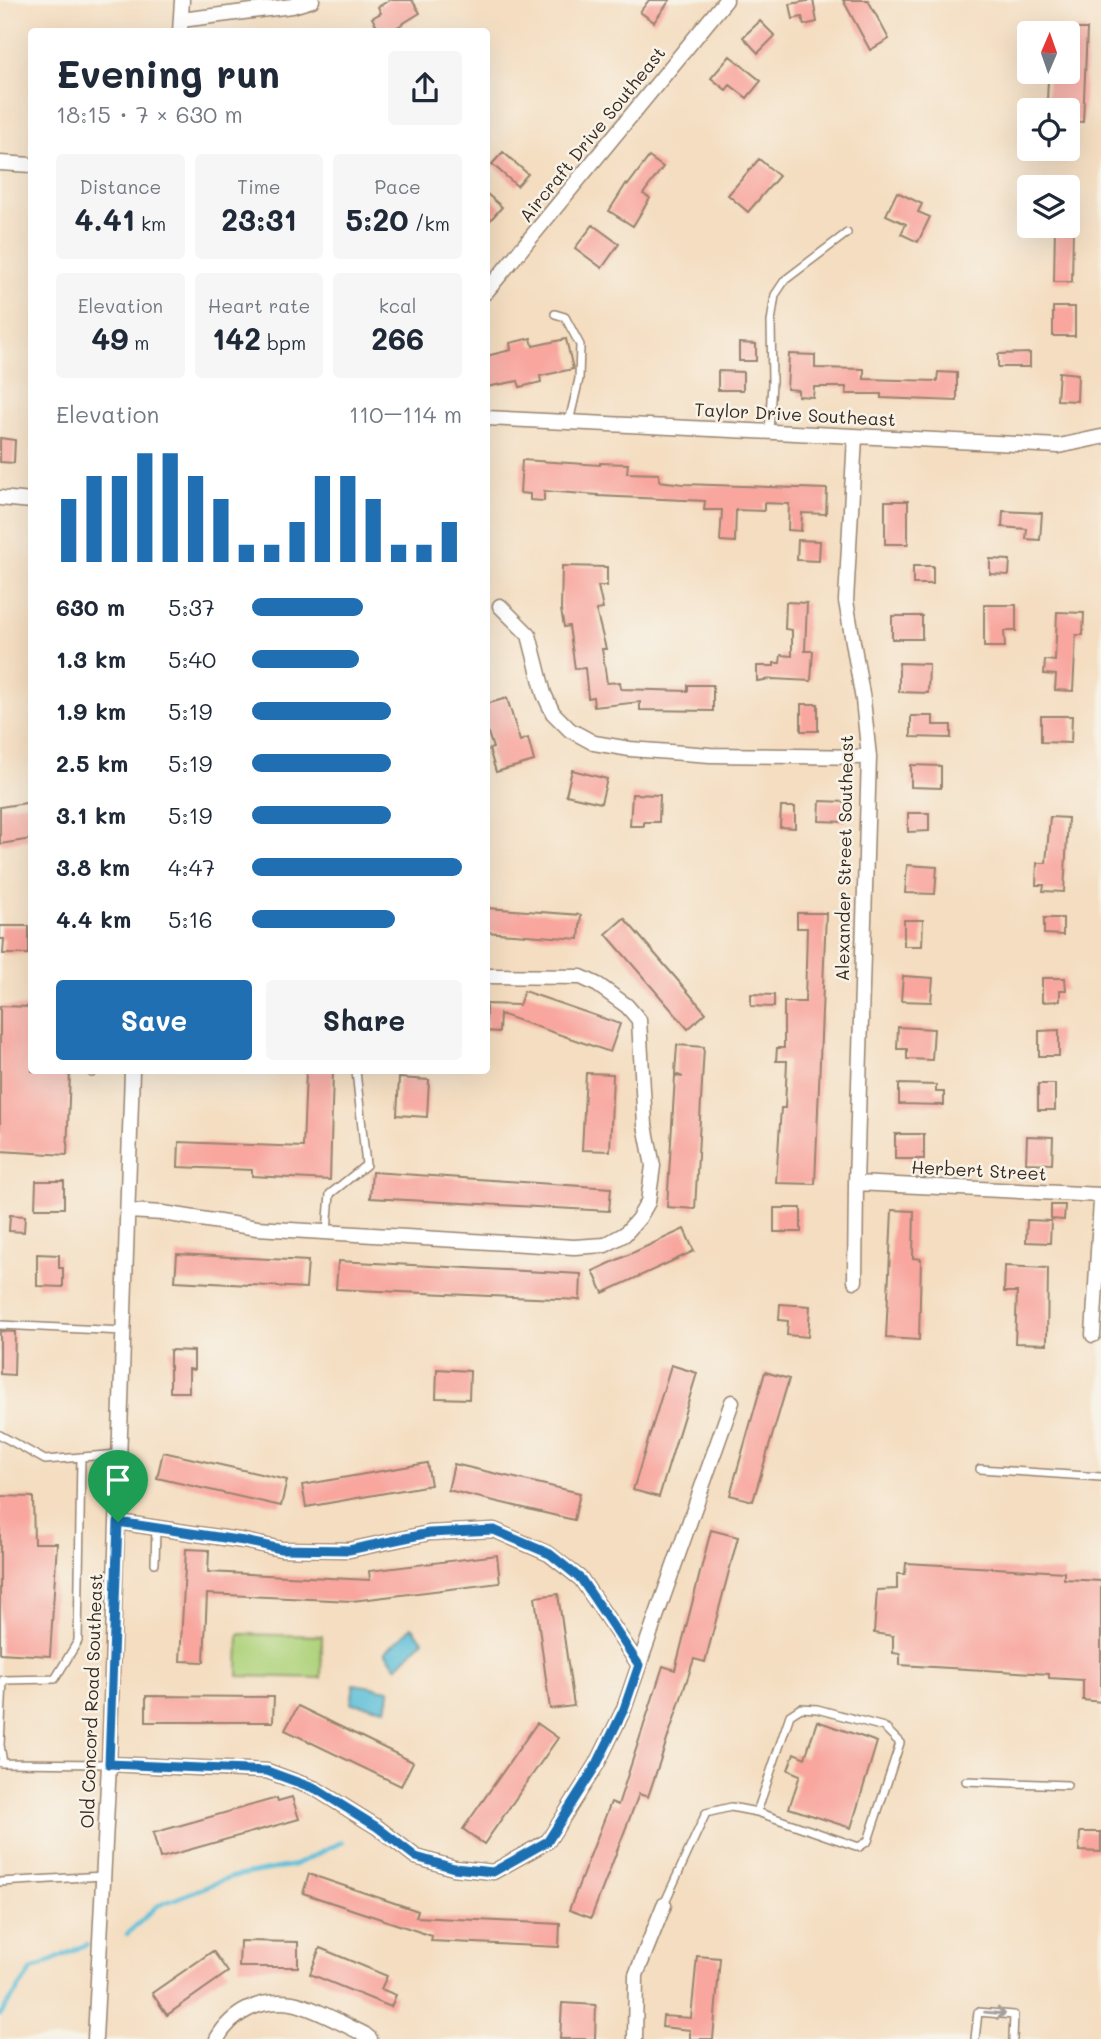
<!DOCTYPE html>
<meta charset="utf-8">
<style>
body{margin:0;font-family:Mali,sans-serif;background:#f6f6f7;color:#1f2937;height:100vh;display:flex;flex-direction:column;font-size:26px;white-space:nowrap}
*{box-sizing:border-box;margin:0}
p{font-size:23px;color:#747a83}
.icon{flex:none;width:38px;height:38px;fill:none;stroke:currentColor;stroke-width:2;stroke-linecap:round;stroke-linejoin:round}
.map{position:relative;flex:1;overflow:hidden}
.drawer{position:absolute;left:28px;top:28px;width:462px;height:1046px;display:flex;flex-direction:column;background:#fff;border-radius:7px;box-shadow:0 7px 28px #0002}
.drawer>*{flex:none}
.needle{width:46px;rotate:2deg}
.controls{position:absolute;left:1017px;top:21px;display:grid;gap:14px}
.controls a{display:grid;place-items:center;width:63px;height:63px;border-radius:7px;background:#fff;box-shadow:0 7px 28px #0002;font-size:35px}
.pin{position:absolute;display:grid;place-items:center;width:60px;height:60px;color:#fff;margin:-72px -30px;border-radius:50% 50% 50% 0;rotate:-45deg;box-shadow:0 0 7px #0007}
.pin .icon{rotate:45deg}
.round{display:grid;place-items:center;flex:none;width:74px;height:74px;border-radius:7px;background:#f6f6f7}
.overview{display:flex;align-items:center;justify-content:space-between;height:119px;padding:0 28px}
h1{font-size:38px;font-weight:700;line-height:52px}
.metrics{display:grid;grid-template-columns:repeat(3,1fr);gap:10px;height:119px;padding:7px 28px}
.metrics div{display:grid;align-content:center;border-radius:7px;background:#f6f6f7;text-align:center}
.metrics b{font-size:30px;font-weight:700}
.metrics small{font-size:19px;font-weight:400}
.metrics p{font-size:19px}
.chart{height:196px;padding:14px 28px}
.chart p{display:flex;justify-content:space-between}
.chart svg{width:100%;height:126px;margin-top:7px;stroke:#1f6fb2;stroke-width:6}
.cta{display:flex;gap:14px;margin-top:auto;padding:14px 28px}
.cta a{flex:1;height:80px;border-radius:7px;background:#1f6fb2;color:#fff;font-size:28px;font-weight:700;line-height:80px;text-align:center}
.cta a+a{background:#f6f6f7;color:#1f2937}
ul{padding:0 28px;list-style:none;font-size:23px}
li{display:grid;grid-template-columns:112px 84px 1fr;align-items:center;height:52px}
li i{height:18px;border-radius:9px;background:#1f6fb2}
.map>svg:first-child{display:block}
.green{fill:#afd37c;stroke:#757e4d;stroke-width:2}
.water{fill:#5abed8;stroke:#4a747b;stroke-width:2}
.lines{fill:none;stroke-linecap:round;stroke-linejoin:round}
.stream{stroke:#5abed8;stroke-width:4.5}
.building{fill:#f8a69e}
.lane-casing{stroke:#98846f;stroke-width:10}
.street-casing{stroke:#98846f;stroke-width:17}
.lane{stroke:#fff;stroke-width:7}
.street{stroke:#fff;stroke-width:14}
.oneway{stroke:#a79f9a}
.route-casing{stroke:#fff;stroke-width:14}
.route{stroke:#1f6fb2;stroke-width:9}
.labels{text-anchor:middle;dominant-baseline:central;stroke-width:5;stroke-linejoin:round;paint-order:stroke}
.street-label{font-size:18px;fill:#3b2a1e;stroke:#f7f3e8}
</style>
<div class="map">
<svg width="1101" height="2039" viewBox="0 0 1101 2039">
<rect width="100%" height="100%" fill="#f7f3e8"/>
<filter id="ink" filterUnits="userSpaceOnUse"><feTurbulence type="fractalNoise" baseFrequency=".0143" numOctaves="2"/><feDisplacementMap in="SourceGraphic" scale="14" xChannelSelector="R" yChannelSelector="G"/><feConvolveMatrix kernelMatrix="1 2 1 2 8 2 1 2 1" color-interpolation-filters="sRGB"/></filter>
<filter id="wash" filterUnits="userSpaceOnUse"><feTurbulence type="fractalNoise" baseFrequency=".00686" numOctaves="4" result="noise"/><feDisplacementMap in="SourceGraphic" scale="28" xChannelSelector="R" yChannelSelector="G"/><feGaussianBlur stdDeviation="1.57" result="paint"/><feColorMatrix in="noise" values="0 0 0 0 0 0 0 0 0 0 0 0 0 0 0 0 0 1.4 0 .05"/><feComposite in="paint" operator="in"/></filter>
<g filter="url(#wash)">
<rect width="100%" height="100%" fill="#f4ddc0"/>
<path class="green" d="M239 1634 322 1636 321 1678 238 1676Z"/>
<path class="water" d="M412 1627 423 1640 397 1667 385 1652Z
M354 1684 390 1690 386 1709 351 1703Z"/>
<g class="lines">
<path class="stream" d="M127 1934 157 1906 231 1877 295 1865 342 1842
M0 2015 32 1970 87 1944"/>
</g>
<g id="blocks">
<path class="building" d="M390 0H412L420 13 389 32H380L372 18 381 13 378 7Z
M649 0H670L654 22 640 12Z
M813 0 817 22 804 25 802 17 793 19 790 4Z
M843 0H868L889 39 870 50Z
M760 21 775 36 758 53 743 37Z
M1068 29H1087L1083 122 1068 121V110H1063V102L1047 101 1048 80 1068 81Z
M730 56 761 81 747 98 730 85 726 90 711 78Z
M503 152 528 174 517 186 492 164Z
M649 157 663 167 643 194 650 198 633 226 609 211 626 184 628 185Z
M759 159 779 176 748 212 728 195Z
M897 192 922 204 918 212 930 217 918 242 901 234 906 224 886 215Z
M486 193 502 207 486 225Z
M593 225 619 244 602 268 575 248Z
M1055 226H1073L1072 282H1054Z
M1053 307H1075V336H1053Z
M531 338 533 346 566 339 573 369 540 376 541 382 520 387 518 381 486 387V356L511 350 510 343Z
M739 343 756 344V361H739Z
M1030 353V367H998V354Z
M789 354 815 355V368L864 369V379L937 381 938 372 957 373V401L881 398V394H846V387H814L813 397 798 396V390L787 389Z
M718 371 743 372V390H718Z
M1059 372 1078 374 1077 401 1057 400Z
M0 438 15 440 14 463 0 462Z
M522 460 600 465V463L628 464 627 473 659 474V481L683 484 827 489 826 514 802 513 801 531 788 530 789 504 764 503V511L736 510 735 542 720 541 722 510H704L705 501 598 496V495L544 491V501L530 500V494L520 493Z
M885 501H908V544H885Z
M1003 511 1042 513 1040 540 1026 539 1027 529 1002 527Z
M798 540 820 541 819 561 797 560Z
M990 559 1010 560 1009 575 990 574Z
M562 566 607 567V586H598L603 609 596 610 606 649H602L607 683 620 682 621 689 688 691V685H713V711L640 710V702L594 707 593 697 588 698 585 668 575 669 569 626 564 627 561 610Z
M913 566H933V584H913Z
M786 602 807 603 805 651H813L811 681 772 679 757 681V666H774V663H780L781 655 792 656V630L785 629Z
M984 605H1016V631H1004L1005 647H984Z
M1057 612 1084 613 1083 635H1076L1073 691 1055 690 1056 675 1044 674 1045 660 1055 661Z
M892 616H922V639H892Z
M899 663 929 664 928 693 899 692Z
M507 698 520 741 528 738 534 761 496 772 489 749 493 748 486 727V704Z
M801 704H818V731H801Z
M911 716H933V725H951V738L911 737Z
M1041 716H1072L1071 743 1041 742Z
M911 765 941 766V788L911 787Z
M572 770 607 779 601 803 566 795Z
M632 794 660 795 659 822H644V826H630Z
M820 801 847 802 846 822 819 821Z
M32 802V839L0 844V807Z
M781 807H795V828L780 827Z
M908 813H929V831L908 832Z
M1050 817 1068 818 1064 892 1043 891 1044 885H1036L1037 863H1046Z
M907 865 937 867 935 894 905 893Z
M486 908 581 915 579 939 486 932Z
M797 913H826L815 1184 776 1183 781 1108H785L787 1061H776L777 1048H784V1002H805L807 928H797Z
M624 918 706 1013 688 1029 606 934Z
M1044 918H1063V935L1044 934Z
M904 920H923L922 946H904Z
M0 926H29V954H3L4 939H0Z
M903 976 933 978 931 1002 901 1001Z
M1042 978H1065L1066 990H1060V1001L1042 1002Z
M524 991 620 1024 610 1052 500 1014 499 1032 486 1031V1004L519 1005Z
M751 994 774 995V1007L751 1006Z
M0 1006 32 1007V1071H70L67 1155 0 1151Z
M898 1027 934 1029 932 1060 907 1059V1049H897Z
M1059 1030V1056H1039V1031Z
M677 1045 704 1047 695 1209 667 1207 675 1076 683 1077 675 1074Z
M306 1071H333L330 1180 252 1176V1170L178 1167 179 1142 303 1147Z
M586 1073 613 1074 610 1151 582 1150Z
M399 1078 429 1080 427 1117 397 1115Z
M899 1084 936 1085V1092H944V1105L899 1104Z
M1038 1084H1055V1110H1038Z
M895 1134H924V1159H895Z
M1027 1136 1053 1137 1052 1164 1026 1163Z
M372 1172 611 1188 609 1211 370 1198Z
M36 1181H64V1208H35Z
M1051 1205H1065L1064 1220 1051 1219Z
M774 1208H801V1232H774Z
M892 1210 914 1211 913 1258 921 1259 919 1340 886 1338Z
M10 1215 25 1216 24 1232 9 1231Z
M1027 1220 1051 1221 1050 1243 1026 1242Z
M684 1229 694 1251 603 1293 593 1271Z
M37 1254 59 1255V1268H63V1287L37 1286Z
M177 1254 308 1261 306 1288 175 1281Z
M338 1261 581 1274 580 1300 336 1289Z
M1005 1266 1048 1268 1047 1344 1015 1343 1017 1292H1004Z
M780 1304 810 1306 808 1337 787 1335 788 1321 779 1320Z
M0 1331 15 1332 14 1375 0 1374Z
M170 1350 194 1351V1370L189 1369V1392H170Z
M671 1365 697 1373 659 1497 633 1490Z
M437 1369 470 1371 469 1399 436 1398Z
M765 1372 789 1379 753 1501 730 1495Z
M163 1452 287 1480 281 1506 157 1478Z
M427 1463 431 1485 306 1507 302 1485Z
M454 1464 580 1493 574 1520 448 1490Z
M0 1496 33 1497 34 1543H57L50 1656 0 1653Z
M711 1530 738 1537 705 1662 694 1659 648 1797 639 1794 591 1918 569 1910 611 1802 618 1805 663 1666 675 1670Z
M186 1549 209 1550 208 1572 370 1580 369 1571 497 1555 500 1583 352 1601 207 1594 204 1662 180 1661Z
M906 1563 1064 1572V1579L1101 1581V1702L1083 1700V1680L1049 1678V1674L900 1665V1654L893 1653V1636L874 1633 877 1590 897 1589V1574H905Z
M558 1594 574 1706 550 1709 535 1597Z
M146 1696 274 1697 273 1722H146Z
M298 1706 413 1762 401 1786 285 1730Z
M817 1721 877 1742 851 1828 789 1808 800 1775 788 1770 794 1753 805 1758Z
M537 1723 558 1738 484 1844 463 1829Z
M292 1797 299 1819 160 1858 153 1833 277 1798 278 1801Z
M1080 1832H1101V1852L1079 1851Z
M309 1874 418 1911 416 1917 560 1924 559 1947 431 1941 432 1936 303 1893Z
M240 1941 298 1942V1967H239Z
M320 1948 387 1976 381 1989 396 1995 391 2007 310 1974Z
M213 1951 228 1972 167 2015 152 1993Z
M697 1956 720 1958 713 2039H690V2030L662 2027 663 2016 691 2018Z
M562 2003 596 2005 595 2039H560Z"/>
</g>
</g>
<g filter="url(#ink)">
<use href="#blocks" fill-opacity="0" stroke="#98846f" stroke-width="2"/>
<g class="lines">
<defs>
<path id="lane" d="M555 314 565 317 580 345 579 379 569 422
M769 432 772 383 771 322 775 295 785 280 847 233
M92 1071V1073
M327 1232 330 1194 366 1165 356 1071
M0 1325 123 1331
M0 1435 45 1460 119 1454
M980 1469 1101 1477
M155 1563 156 1528
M1 1763 109 1764
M3 1763 0 1745 3 1680 55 1679 78 1641 81 1457
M966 1781 1067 1785
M0 1882 103 1876
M664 1904 706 1813 731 1807 757 1812 790 1715 801 1708 817 1709 884 1727 900 1743 868 1841 859 1847 757 1812
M975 2039 978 2012 1014 2015 1013 2039"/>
<path id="street" d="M181 20 292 6 312 0
M180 32 182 0
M0 163 32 165
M486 292 726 0
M486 418 1059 446 1101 437
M855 437 846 601 863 700 869 757 856 1183 855 1281
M0 498 32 501
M500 606 529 635 544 694 553 713 570 730 594 743 630 749 710 755 869 757
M856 1183 1101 1195
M128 1211 163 1213 257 1228 574 1247 605 1245 625 1234 639 1218 648 1202 653 1166 645 1125 639 1020 627 1006 598 985 581 977 486 976
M1093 1335 1101 1201
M639 1665 732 1402
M109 1764 267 1771 316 1789 377 1827 416 1857 454 1868 493 1872 548 1841 597 1764 624 1709 639 1665 581 1579 549 1554 494 1530 429 1533 349 1550 281 1549 244 1541 118 1522
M95 2039 109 1764 132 1071
M217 2039C232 2012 261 1998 292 2003 311 2006 345 2025 364 2034L370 2039
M635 2039 636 1975 664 1905"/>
</defs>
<use href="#lane" class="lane-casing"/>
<use href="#street" class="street-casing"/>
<use href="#lane" class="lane"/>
<use href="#street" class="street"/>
</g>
<defs><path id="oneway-shaft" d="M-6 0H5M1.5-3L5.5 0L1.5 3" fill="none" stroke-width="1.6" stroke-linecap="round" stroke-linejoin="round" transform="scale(1.75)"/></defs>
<use class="oneway" href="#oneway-shaft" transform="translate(995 2013) rotate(5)"/>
</g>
<g class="lines" filter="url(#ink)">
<defs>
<path id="route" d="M118 1522 244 1541 281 1549 349 1550 429 1533 494 1530 550 1554 581 1579 639 1665 624 1709 597 1764 548 1841 493 1872 454 1868 416 1857 377 1827 316 1789 267 1771 109 1764Z"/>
</defs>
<use href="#route" class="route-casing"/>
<use href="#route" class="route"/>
</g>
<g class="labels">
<g class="street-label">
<text transform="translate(592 134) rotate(-51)">Aircraft Drive Southeast</text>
<text transform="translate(795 414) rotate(3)">Taylor Drive Southeast</text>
<text transform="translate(844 858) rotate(-89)">Alexander Street Southeast</text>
<text transform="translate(979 1170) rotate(3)">Herbert Street</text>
<text transform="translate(91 1701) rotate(-88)">Old Concord Road Southeast</text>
</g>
</g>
</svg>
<div class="controls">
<a><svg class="needle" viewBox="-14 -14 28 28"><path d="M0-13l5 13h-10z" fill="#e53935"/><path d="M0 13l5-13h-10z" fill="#747a83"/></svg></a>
<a><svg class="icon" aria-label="locate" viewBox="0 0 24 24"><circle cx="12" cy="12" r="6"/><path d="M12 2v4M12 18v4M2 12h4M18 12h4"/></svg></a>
<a><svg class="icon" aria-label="layers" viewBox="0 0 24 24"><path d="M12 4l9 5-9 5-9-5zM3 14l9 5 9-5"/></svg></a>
</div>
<div class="pin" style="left:118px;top:1522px;background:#1e9e55"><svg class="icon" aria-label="arrive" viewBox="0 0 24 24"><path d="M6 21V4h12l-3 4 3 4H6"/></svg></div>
<section class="drawer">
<div class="overview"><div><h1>Evening run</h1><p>18:15 · 7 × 630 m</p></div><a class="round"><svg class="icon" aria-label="share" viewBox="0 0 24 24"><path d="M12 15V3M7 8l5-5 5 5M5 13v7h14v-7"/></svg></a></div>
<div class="metrics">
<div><p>Distance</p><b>4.41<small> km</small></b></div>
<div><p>Time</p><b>23:31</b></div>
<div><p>Pace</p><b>5:20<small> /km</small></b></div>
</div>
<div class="metrics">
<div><p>Elevation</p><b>49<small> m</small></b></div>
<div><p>Heart rate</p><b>142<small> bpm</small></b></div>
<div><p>kcal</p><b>266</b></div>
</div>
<div class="chart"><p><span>Elevation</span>110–114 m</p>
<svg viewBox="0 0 160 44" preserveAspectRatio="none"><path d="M5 44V22M15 44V14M25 44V14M35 44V6M45 44V6M55 44V14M65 44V22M75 44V38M85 44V38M95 44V30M105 44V14M115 44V14M125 44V22M135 44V38M145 44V38M155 44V30"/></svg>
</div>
<ul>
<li><b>630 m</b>5:37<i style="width:53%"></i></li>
<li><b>1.3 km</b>5:40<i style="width:51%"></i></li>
<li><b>1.9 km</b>5:19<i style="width:66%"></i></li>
<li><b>2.5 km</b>5:19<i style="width:66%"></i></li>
<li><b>3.1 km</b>5:19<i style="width:66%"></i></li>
<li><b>3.8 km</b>4:47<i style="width:100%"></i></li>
<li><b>4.4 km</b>5:16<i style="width:68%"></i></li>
</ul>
<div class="cta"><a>Save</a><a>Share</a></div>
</section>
</div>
